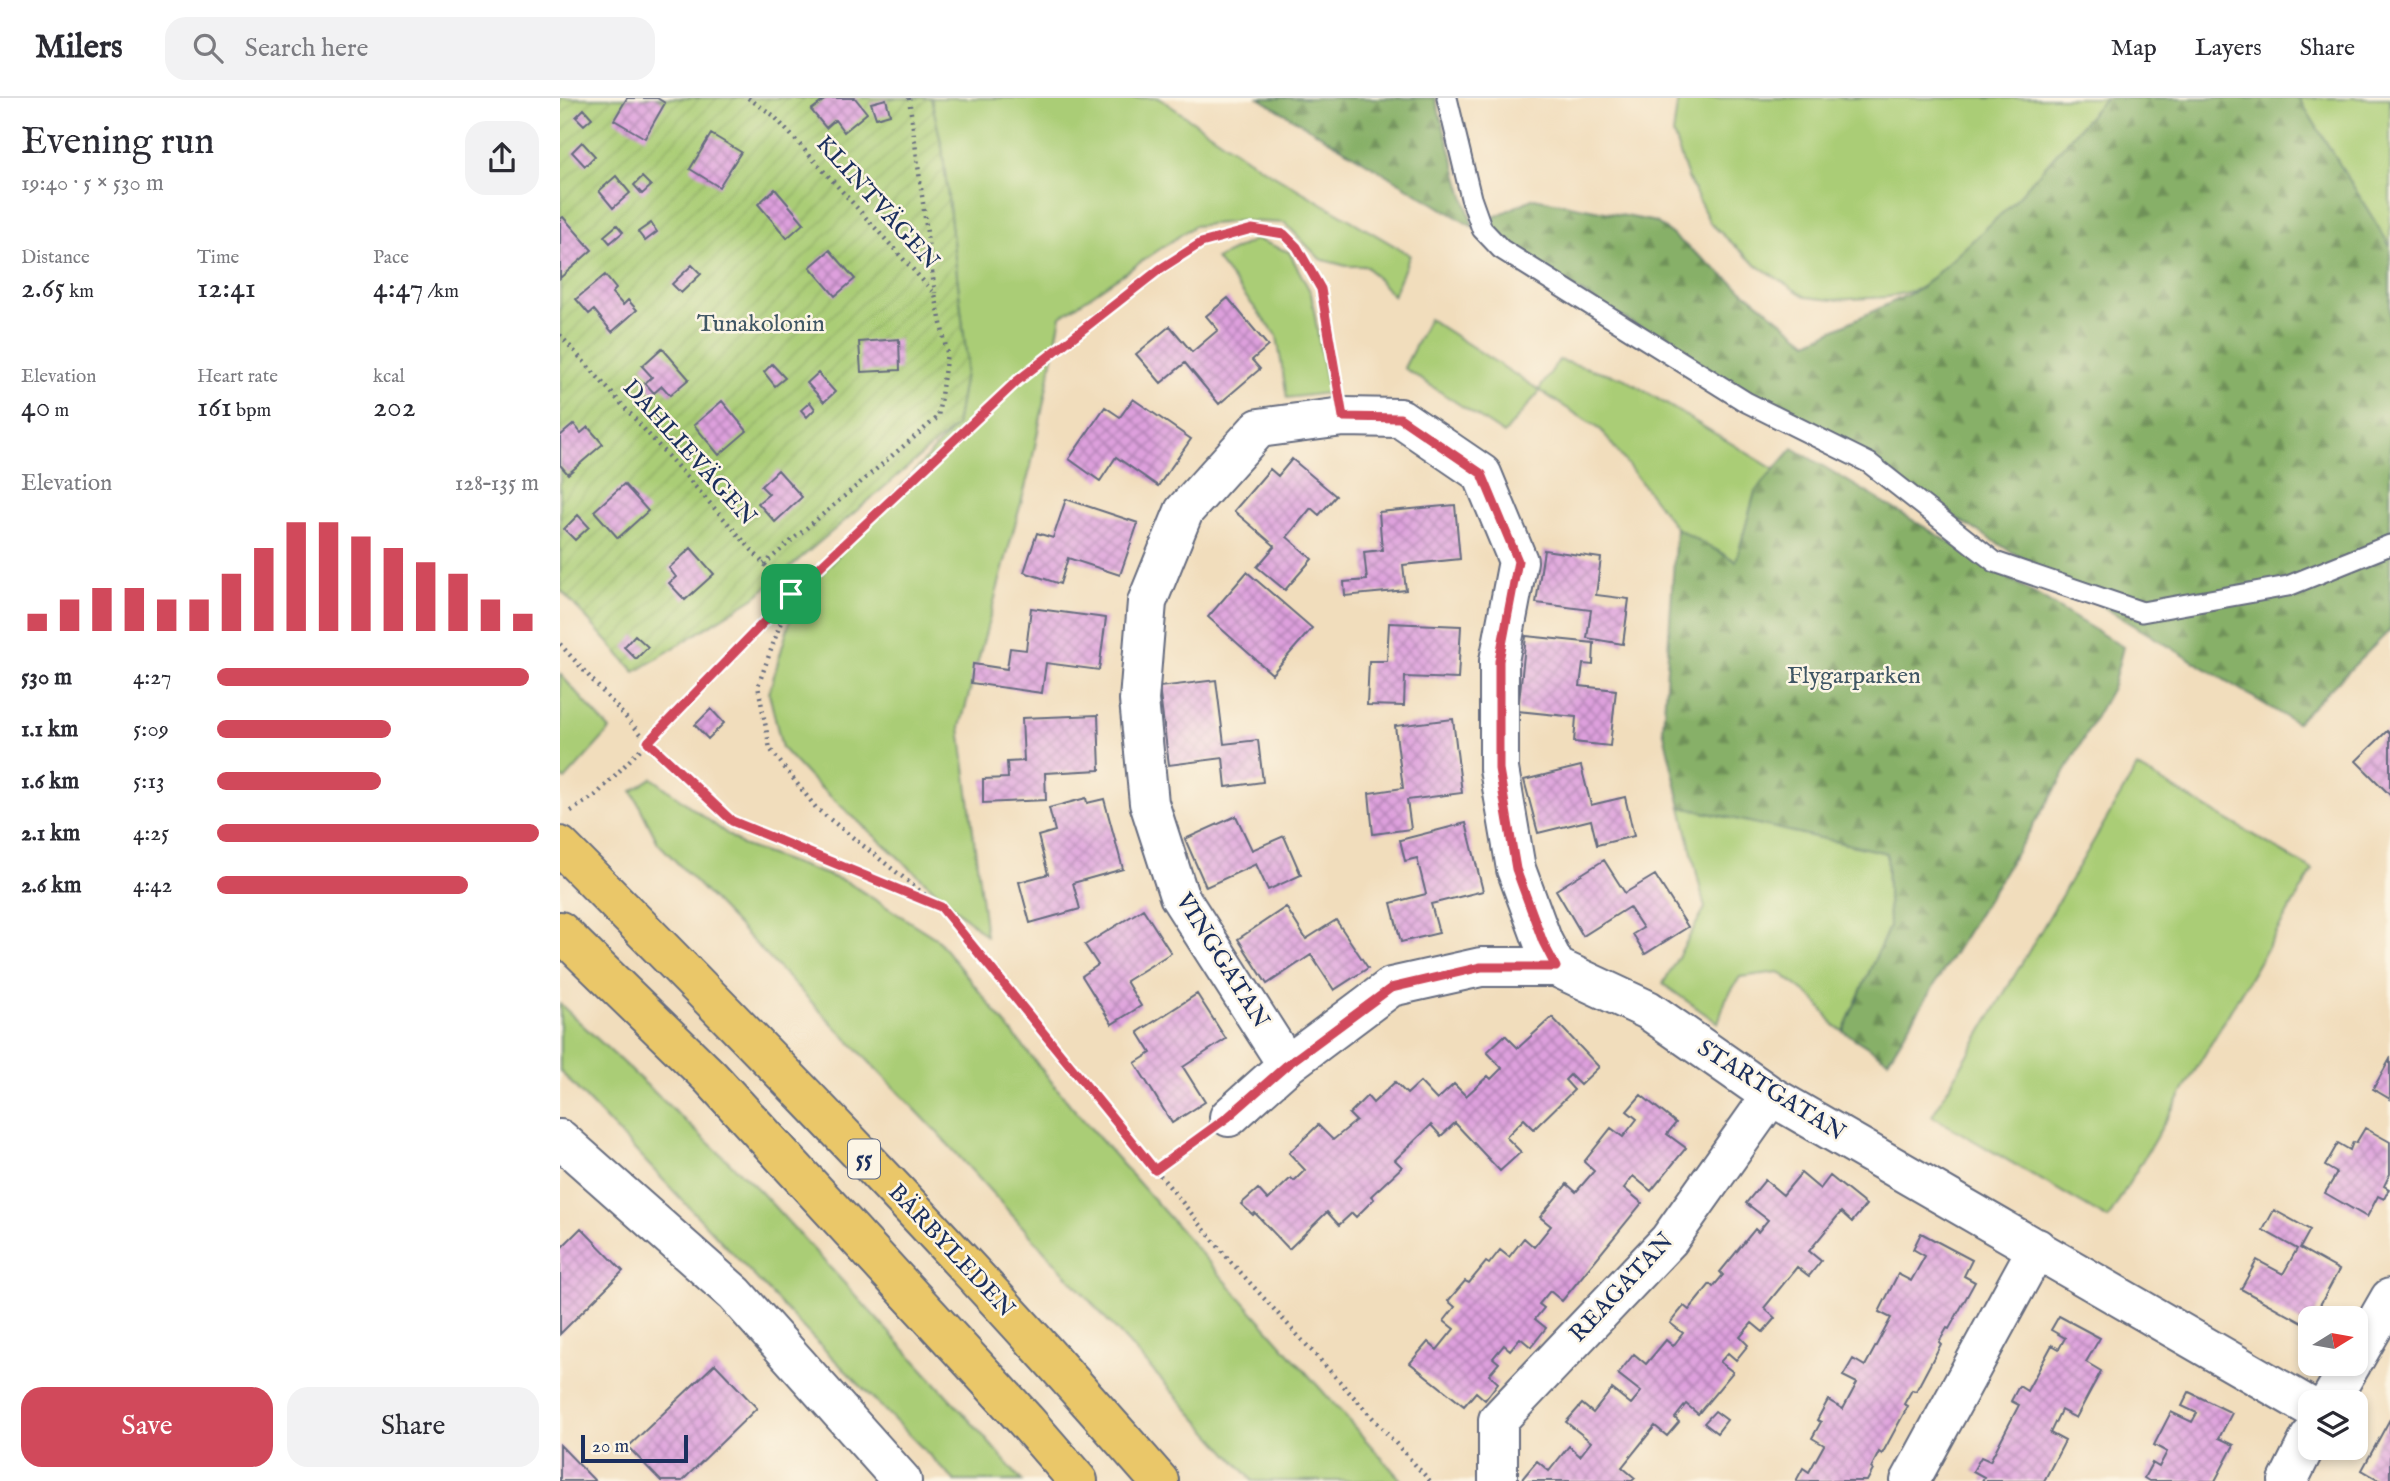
<!DOCTYPE html>
<meta charset="utf-8">
<style>
body{margin:0;font-family:"IM FELL English",serif;background:#f2f2f3;color:#2b2b33;height:100vh;display:flex;flex-direction:column;font-size:26px;white-space:nowrap}
*{box-sizing:border-box;margin:0}
p{font-size:23px;color:#7c7c81}
.icon{flex:none;width:38px;height:38px;fill:none;stroke:currentColor;stroke-width:2;stroke-linecap:round;stroke-linejoin:round}
.map{position:relative;flex:1;overflow:hidden}
.drawer{display:flex;flex-direction:column;background:#fff;width:560px}
.drawer>*{flex:none}
.needle{width:46px;rotate:79deg}
.controls{position:absolute;left:1738px;top:1208px;display:grid;gap:14px}
.controls a{display:grid;place-items:center;width:70px;height:70px;border-radius:14px;background:#fff;box-shadow:0 4px 10px #0003;font-size:35px}
.scale{position:absolute;left:21px;bottom:18px;width:107px;box-sizing:border-box;padding-left:7px;border:4px solid #1b2f5e;border-top:0;font-size:19px;line-height:24px;white-space:nowrap;color:#1b2f5e;-webkit-text-stroke:5px #fcf5e5;paint-order:stroke}
.pin{position:absolute;display:grid;place-items:center;width:60px;height:60px;color:#fff;margin:-30px;border-radius:14px;box-shadow:0 4px 10px #0006}
.round{display:grid;place-items:center;flex:none;width:74px;height:74px;border-radius:21px;background:#f2f2f3}
.headline{display:flex;align-items:center;justify-content:space-between;height:119px;padding:0 21px}
h1{font-size:38px;font-weight:600;line-height:52px}
.metrics{display:grid;grid-template-columns:repeat(3,1fr);gap:10px;height:119px;padding:7px 21px}
.metrics div{display:grid;align-content:center}
.metrics b{font-size:30px;font-weight:600}
.metrics small{font-size:19px;font-weight:400}
.metrics p{font-size:19px}
.chart{height:196px;padding:14px 21px}
.chart p{display:flex;justify-content:space-between}
.chart svg{width:100%;height:126px;margin-top:7px;stroke:#d1495b;stroke-width:6}
.action{display:flex;gap:14px;margin-top:auto;padding:14px 21px}
.action a{flex:1;height:80px;border-radius:21px;background:#d1495b;color:#fff;font-size:28px;font-weight:600;line-height:80px;text-align:center}
.action a+a{background:#f2f2f3;color:#2b2b33}
ul{padding:0 21px;list-style:none;font-size:23px}
li{display:grid;grid-template-columns:112px 84px 1fr;align-items:center;height:52px}
li i{height:18px;border-radius:9px;background:#d1495b}
header{display:flex;align-items:center;gap:42px;box-sizing:border-box;height:98px;padding:0 35px;background:#fff;border-bottom:2px solid #e1e1e2}
header strong{font-size:33px}
nav{display:flex;gap:38px;margin-inline-start:auto;font-size:24px}
.search{width:490px;height:63px;background:#f2f2f3;display:flex;align-items:center;gap:18px;box-sizing:border-box;padding:0 24px;border-radius:21px;color:#7c7c81;font-size:26px}
main{display:flex;flex:1;min-height:0}
.map>svg:first-child{display:block}
.grass{fill:#aacd76;stroke:#627e6a;stroke-width:2}
.forest{fill:url(#forest-firs);stroke:#517062;stroke-width:2}
.garden{fill:url(#garden-furrows);stroke:#627e6a;stroke-width:2}
.building{fill:url(#building-cross-hatch)}
.lines{fill:none;stroke-linecap:round;stroke-linejoin:round}
.service-casing{stroke:#666c7f;stroke-width:23}
.minor-casing{stroke:#666c7f;stroke-width:42}
.primary-casing{stroke:#666c7f;stroke-width:42}
.path{stroke:#666c7f;stroke-width:4.5;stroke-dasharray:2 5;stroke-linecap:butt}
.service{stroke:#fff;stroke-width:19}
.minor{stroke:#fff;stroke-width:38}
.primary{stroke:#eac769;stroke-width:38}
.route-casing{stroke:#fff;stroke-width:14}
.route{stroke:#d1495b;stroke-width:9}
.labels{text-anchor:middle;dominant-baseline:central;stroke-width:5;stroke-linejoin:round;paint-order:stroke}
.shield{fill:#fcf5e5;stroke:#5e6a86;stroke-width:2}
.shield-label{font-size:23px;font-weight:bold;fill:#1b2f5e}
.street-label{font-size:24px;fill:#1b2f5e;stroke:#fcf5e5}
.park-label{font-size:24px;fill:#3f5664;stroke:#fcf5e5}
</style>
<header>
<strong>Milers</strong>
<div class="search"><svg class="icon" aria-label="search" viewBox="0 0 24 24"><circle cx="10" cy="10" r="6"/><path d="M15 15l6 6"/></svg>Search here</div>
<nav><a>Map</a><a>Layers</a><a>Share</a></nav>
</header>
<main>
<section class="drawer">
<div class="headline"><div><h1>Evening run</h1><p>19:40 · 5 × 530 m</p></div><a class="round"><svg class="icon" aria-label="share" viewBox="0 0 24 24"><path d="M12 15V3M7 8l5-5 5 5M5 13v7h14v-7"/></svg></a></div>
<div class="metrics">
<div><p>Distance</p><b>2.65<small> km</small></b></div>
<div><p>Time</p><b>12:41</b></div>
<div><p>Pace</p><b>4:47<small> /km</small></b></div>
</div>
<div class="metrics">
<div><p>Elevation</p><b>40<small> m</small></b></div>
<div><p>Heart rate</p><b>161<small> bpm</small></b></div>
<div><p>kcal</p><b>202</b></div>
</div>
<div class="chart"><p><span>Elevation</span>128–135 m</p>
<svg viewBox="0 0 160 44" preserveAspectRatio="none"><path d="M5 44V38M15 44V33M25 44V29M35 44V29M45 44V33M55 44V33M65 44V24M75 44V15M85 44V6M95 44V6M105 44V11M115 44V15M125 44V20M135 44V24M145 44V33M155 44V38"/></svg>
</div>
<ul>
<li><b>530 m</b>4:27<i style="width:97%"></i></li>
<li><b>1.1 km</b>5:09<i style="width:54%"></i></li>
<li><b>1.6 km</b>5:13<i style="width:51%"></i></li>
<li><b>2.1 km</b>4:25<i style="width:100%"></i></li>
<li><b>2.6 km</b>4:42<i style="width:78%"></i></li>
</ul>
<div class="action"><a>Save</a><a>Share</a></div>
</section>
<div class="map">
<svg width="1830" height="1383" viewBox="0 0 1830 1383">
<defs>
<pattern id="forest-firs" width="22" height="20" patternUnits="userSpaceOnUse" patternTransform="scale(1.75)"><rect width="22" height="20" fill="#87b067"/><path d="M5 1l3.5 6h-7zM16 11l3.5 6h-7z" fill="#6e9058"/></pattern>
<pattern id="garden-furrows" width="10" height="10" patternUnits="userSpaceOnUse" patternTransform="scale(1.75)"><rect width="10" height="10" fill="#aacd76"/><path d="M-1 1l2-2M0 10L10 0M9 11l2-2" fill="none" stroke="#92b068"/></pattern>
<pattern id="building-cross-hatch" width="8" height="8" patternUnits="userSpaceOnUse" patternTransform="scale(1.75)"><rect width="8" height="8" fill="#dea0dd"/><path d="M0 0l8 8M0 8l8-8" fill="none" stroke="#b383b6"/></pattern>
</defs>
<rect width="100%" height="100%" fill="#fcf5e5"/>
<filter id="ink" filterUnits="userSpaceOnUse"><feTurbulence type="fractalNoise" baseFrequency=".0143" numOctaves="2"/><feDisplacementMap in="SourceGraphic" scale="14" xChannelSelector="R" yChannelSelector="G"/><feConvolveMatrix kernelMatrix="1 2 1 2 8 2 1 2 1" color-interpolation-filters="sRGB"/></filter>
<filter id="wash" filterUnits="userSpaceOnUse"><feTurbulence type="fractalNoise" baseFrequency=".00686" numOctaves="4" result="noise"/><feDisplacementMap in="SourceGraphic" scale="28" xChannelSelector="R" yChannelSelector="G"/><feGaussianBlur stdDeviation="1.57" result="paint"/><feColorMatrix in="noise" values="0 0 0 0 0 0 0 0 0 0 0 0 0 0 0 0 0 1.4 0 .05"/><feComposite in="paint" operator="in"/></filter>
<g filter="url(#wash)">
<rect width="100%" height="100%" fill="#f1ddbc"/>
<path class="grass" d="M371 0H599L695 66 850 157 833 198 806 168H786L760 161 725 125 681 123 634 128 501 218 471 368 400 629 426 838 251 681 222 650 209 595 235 505 396 328 407 263 382 49Z
M1118 0H1554L1518 43 1394 162 1359 191 1328 199 1272 202 1246 199 1195 166 1150 125 1128 80 1113 36Z
M1738 0H1830V148Z
M696 141 729 154 751 195 768 295 727 300 717 238 656 161Z
M869 221 979 292 999 262 1063 280 1215 372 1195 394 1176 464 1116 430 1041 332 980 293 944 336 844 270Z
M0 576 50 632 5 682 0 678Z
M1577 669 1753 772 1548 1121 1372 1018Z
M92 680 182 747 287 784 377 841 511 1008 842 1383H693L375 1032 98 745 72 693Z
M1121 709 1327 755 1329 829 1283 933 1274 927 1255 902 1219 874 1180 879 1166 901 1158 925 1103 886 1145 810Z
M0 906 200 1093 413 1326 462 1383H395L251 1238 0 973Z"/>
<path class="forest" d="M699 0H875L913 129 974 100 1096 124 1248 244 1360 191 1452 106 1545 0H1739L1830 148V532L1736 625Z
M1233 350 1563 549 1553 588 1495 692 1328 962 1283 933 1329 829 1327 755 1121 709 1103 631 1116 430 1176 463 1195 394Z"/>
<path class="garden" d="M0 0H371L382 49 407 263 396 328 195 499 75 574 0 491Z"/>
<g id="blocks">
<path class="building" d="M67 0H97L105 5 85 40 54 22Z
M267 0H295L307 15 284 34 275 22 266 30 251 12Z
M326 1 330 16 316 20 311 5Z
M24 11 32 20 24 27 16 19Z
M151 36 181 54 159 89 130 71Z
M22 44 35 58 25 68 12 54Z
M56 78 70 95 53 110 39 93Z
M82 79 91 88 82 96 74 87Z
M215 91 244 125 227 140 198 106Z
M3 119 32 152 0 180V121Z
M91 125 97 134 85 143 78 134Z
M57 127 63 134 50 145 44 138Z
M270 152 295 181 275 198 250 169Z
M132 167 141 176 121 195 112 186Z
M45 177 56 191 52 195 63 207 68 202 77 212 52 234 34 212 29 216 16 201Z
M668 200 708 248 692 262 700 271 659 306 625 265 601 285 576 256 610 228 632 254 658 232 646 218Z
M339 241 340 272 301 274 299 244Z
M102 250 129 281 110 297 102 288 94 295 85 285 92 279 82 268Z
M212 266 225 280 215 288 204 274Z
M258 275 275 294 264 304 247 285Z
M573 301 631 341 598 388 556 359 540 383 509 361 545 309 560 319Z
M162 303 187 333 159 357 134 327Z
M250 304 255 311 247 319 241 312Z
M14 326 21 335 28 329 43 346 8 376 0 367V338Z
M732 361 776 398 759 417 751 410 727 439 752 461 725 492 697 469 715 448 674 413 710 371 718 378Z
M218 372 242 399 215 424 198 405 209 396 201 388Z
M64 386 88 413 58 440 34 413Z
M506 401 578 425 560 477 508 460 500 486 464 474 477 435 493 440Z
M895 407 900 461 843 467 846 492 785 498 784 484 807 482 804 454 822 452 819 414Z
M18 417 29 429 15 442 4 431Z
M131 450 154 476 125 502 109 485 116 479 109 470Z
M984 452 1041 460 1036 497 1069 501 1063 546 1027 540 1031 512 976 505Z
M687 474 752 530 712 576 648 519Z
M471 510 546 520 539 572 486 565 482 595 411 585 413 566 447 571 450 550 466 552Z
M829 525 901 528 898 581 845 579 844 608 807 607 809 563H827Z
M75 537 88 549 76 561 64 549Z
M966 538 1034 545 1033 567 1023 566 1020 588 1056 592 1050 648 1014 644 1016 619 958 613Z
M656 582 664 646 698 642 703 684 666 689 663 660 609 667 599 589Z
M151 611 164 625 148 641 135 627Z
M538 617 540 672 485 675 486 702 423 705V681L448 680 447 664 464 663 462 620Z
M893 621 902 695 847 702 851 731 813 736 809 695 843 690 835 628Z
M1827 633 1830 636V697L1796 663Z
M1021 668 1031 707 1065 699 1074 738 1037 747 1031 722 978 735 964 682Z
M526 700 527 705 544 701 563 771 513 785 520 811 470 825 459 784 488 776 478 738 495 733 489 710Z
M676 718 692 752 724 738 741 777 708 792 696 766 646 789 625 741Z
M906 725 923 793 871 806 879 835 841 844 831 805 866 796 857 760 845 763 840 742Z
M1044 762 1065 795 1095 777 1128 829 1085 856 1073 836 1083 830 1069 809 1023 838 996 792Z
M726 809 746 841 776 822 808 870 774 892 751 857 707 886 678 841Z
M583 811 611 855 566 883 581 908 552 926 522 878 538 867 525 847Z
M637 896 666 941 623 969 645 1004 612 1025 575 965 591 955 578 934Z
M992 919 1039 969 1020 987 1010 977 1005 982 1014 992 974 1031 964 1021 946 1039 961 1054 940 1073 895 1025 881 1038 871 1027 835 1062 842 1069 811 1098 814 1101 796 1119 792 1115 779 1127 767 1114 729 1151 695 1115 693 1117 681 1106 698 1091 708 1102 731 1080 734 1083 745 1072 729 1055 758 1027 773 1042 796 1023 789 1016 807 998 813 1005 835 984 847 996 860 984 877 1002 894 986 906 998 928 978 931 981 942 970 927 954 945 937 958 950Z
M1830 961V1001L1813 991Z
M1081 997 1116 1025 1107 1036 1126 1050 1091 1093 1073 1078 1064 1090 1082 1105 1002 1203 990 1193 979 1206 984 1210 975 1221 986 1230 971 1249 960 1240 950 1252 944 1247 933 1260 939 1265 929 1277 938 1285 925 1302 916 1294 904 1308 850 1265 868 1244 877 1252 894 1231 884 1223 895 1209 888 1203 905 1183 909 1185 926 1164 929 1166 940 1152 949 1159 964 1140 974 1149 991 1128 980 1119 1007 1086 1016 1094 1034 1073 1024 1064 1051 1030 1063 1039 1077 1021 1067 1013Z
M1805 1030 1830 1044V1076L1824 1088 1829 1091 1824 1101 1818 1098 1807 1119 1765 1095 1777 1075 1765 1068 1778 1045 1790 1052 1793 1044 1796 1045Z
M1241 1075 1260 1091 1270 1078 1306 1107 1292 1124 1281 1114 1249 1153 1261 1163 1249 1178 1237 1169 1204 1210 1215 1220 1203 1234 1192 1225 1180 1239 1188 1247 1176 1262 1168 1255 1160 1264 1173 1274 1138 1316 1126 1306 1115 1320 1119 1324 1107 1338 1095 1328 1062 1369 1075 1380 1072 1383H964L962 1381 977 1363 989 1373 1009 1348 1020 1358 1031 1344 1006 1324 1022 1306 1033 1315 1052 1291 1071 1306 1081 1294 1058 1276 1074 1256 1086 1266 1106 1242 1113 1248 1123 1235 1110 1225 1124 1208 1129 1212 1150 1186 1153 1189 1163 1177 1160 1174 1195 1131 1198 1134 1208 1122 1186 1105 1205 1082 1223 1097Z
M1714 1112 1750 1132 1740 1150 1779 1172 1753 1220H1750L1748 1228 1681 1191 1697 1162 1723 1176 1737 1151 1703 1132Z
M21 1130 63 1173 0 1236V1151Z
M1361 1135 1412 1162 1404 1178 1415 1184 1389 1231 1387 1230 1379 1244 1381 1246 1356 1293 1352 1292 1344 1306 1348 1308 1322 1356 1319 1354 1311 1370 1313 1372 1307 1383H1236L1243 1370 1249 1374 1264 1347 1252 1340 1261 1324 1257 1322 1268 1302 1283 1311 1297 1285 1283 1278 1293 1261 1305 1268 1331 1220 1319 1214 1338 1176 1351 1183 1365 1158 1353 1151Z
M1499 1218 1540 1240 1526 1264 1541 1273 1516 1320 1501 1312 1490 1335 1505 1343 1484 1383H1422L1424 1379 1413 1373 1421 1359 1430 1363 1459 1307 1451 1303 1459 1288 1467 1293 1492 1247 1499 1251 1505 1240 1491 1232Z
M155 1266 197 1310 122 1383H101L68 1349Z
M1629 1294 1672 1315 1659 1340 1674 1347 1655 1383H1589L1584 1380 1592 1365 1599 1369 1607 1354 1594 1347 1611 1314 1632 1324 1637 1315 1622 1308Z
M1155 1313 1167 1322 1157 1335 1144 1325Z
M1830 1321V1383H1821L1802 1372Z
M0 1347 35 1383H0Z"/>
</g>
</g>
<g filter="url(#ink)">
<use href="#blocks" fill-opacity="0" stroke="#666c7f" stroke-width="2"/>
<g class="lines">
<defs>
<path id="service" d="M887 0 911 100 922 131 941 151 1186 304 1309 365 1435 464 1582 514 1728 488 1830 447"/>
<path id="minor" d="M727 967 619 798 589 705 579 602 587 504 624 413 699 330 783 319 840 320 922 376 958 463 939 563V671L956 771 983 844 996 869
M669 1019 727 967 831 889 921 869H996L1088 912 1211 998 1750 1309
M0 1041 175 1196 342 1383
M1796 1259 1830 1200
M1769 1304 1792 1265
M938 1383V1322L1109 1142 1211 998
M1350 1383 1477 1150
M1728 1383 1750 1339"/>
<path id="primary" d="M0 748C205 954 408 1163 599 1383
M0 833 150 979 466 1323 518 1383"/>
</defs>
<use href="#service" class="service-casing"/>
<use href="#minor" class="minor-casing"/>
<use href="#primary" class="primary-casing"/>
<path class="path" d="M188 0 213 17 375 196 387 255 378 319 204 466
M349 0 375 195
M0 237 231 496 198 588 210 651 257 711 374 804
M0 546 88 644 172 723 381 809 671 1164 870 1383
M11 713 36 697 231 496 457 283 600 171 641 145 692 131 724 136 738 149 761 191 777 284
M595 1072 640 1040"/>
<use href="#service" class="service"/>
<use href="#minor" class="minor"/>
<use href="#primary" class="primary"/>
</g>
</g>
<g class="lines" filter="url(#ink)">
<defs>
<path id="route" d="M692 131 724 136 737 149 761 191 783 319 840 320 922 376 958 463 939 563V671L956 771 983 844 996 869H921L831 890 727 967 668 1019 595 1072 381 809 172 723 88 644 231 496 457 283 600 171 641 145Z"/>
</defs>
<use href="#route" class="route-casing"/>
<use href="#route" class="route"/>
</g>
<g class="labels">
<rect class="shield" x="288" y="1041.5" width="32" height="39" rx="5"/>
<g class="shield-label">
<text x="304" y="1061">55</text>
</g>
<g class="street-label">
<text transform="translate(317 105) rotate(48)">KLINTVÄGEN</text>
<text transform="translate(129 355) rotate(48)">DAHLIEVÄGEN</text>
<text transform="translate(662 863) rotate(58)">VINGGATAN</text>
<text transform="translate(1211 993) rotate(32)">STARTGATAN</text>
<text transform="translate(391 1153) rotate(47)">BÄRBYLEDEN</text>
<text transform="translate(1062 1190) rotate(-47)">REAGATAN</text>
</g>
<g class="park-label">
<text x="201" y="226">Tunakolonin</text>
<text x="1294" y="578">Flygarparken</text>
</g>
</g>
</svg>
<div class="controls">
<a><svg class="needle" viewBox="-14 -14 28 28"><path d="M0-13l5 13h-10z" fill="#e53935"/><path d="M0 13l5-13h-10z" fill="#7c7c81"/></svg></a>
<a><svg class="icon" aria-label="layers" viewBox="0 0 24 24"><path d="M12 4l9 5-9 5-9-5zM3 14l9 5 9-5"/></svg></a>
</div>
<div class="scale">20 m</div>
<div class="pin" style="left:231px;top:496px;background:#1e9e55"><svg class="icon" aria-label="arrive" viewBox="0 0 24 24"><path d="M6 21V4h12l-3 4 3 4H6"/></svg></div>
</div>
</main>
